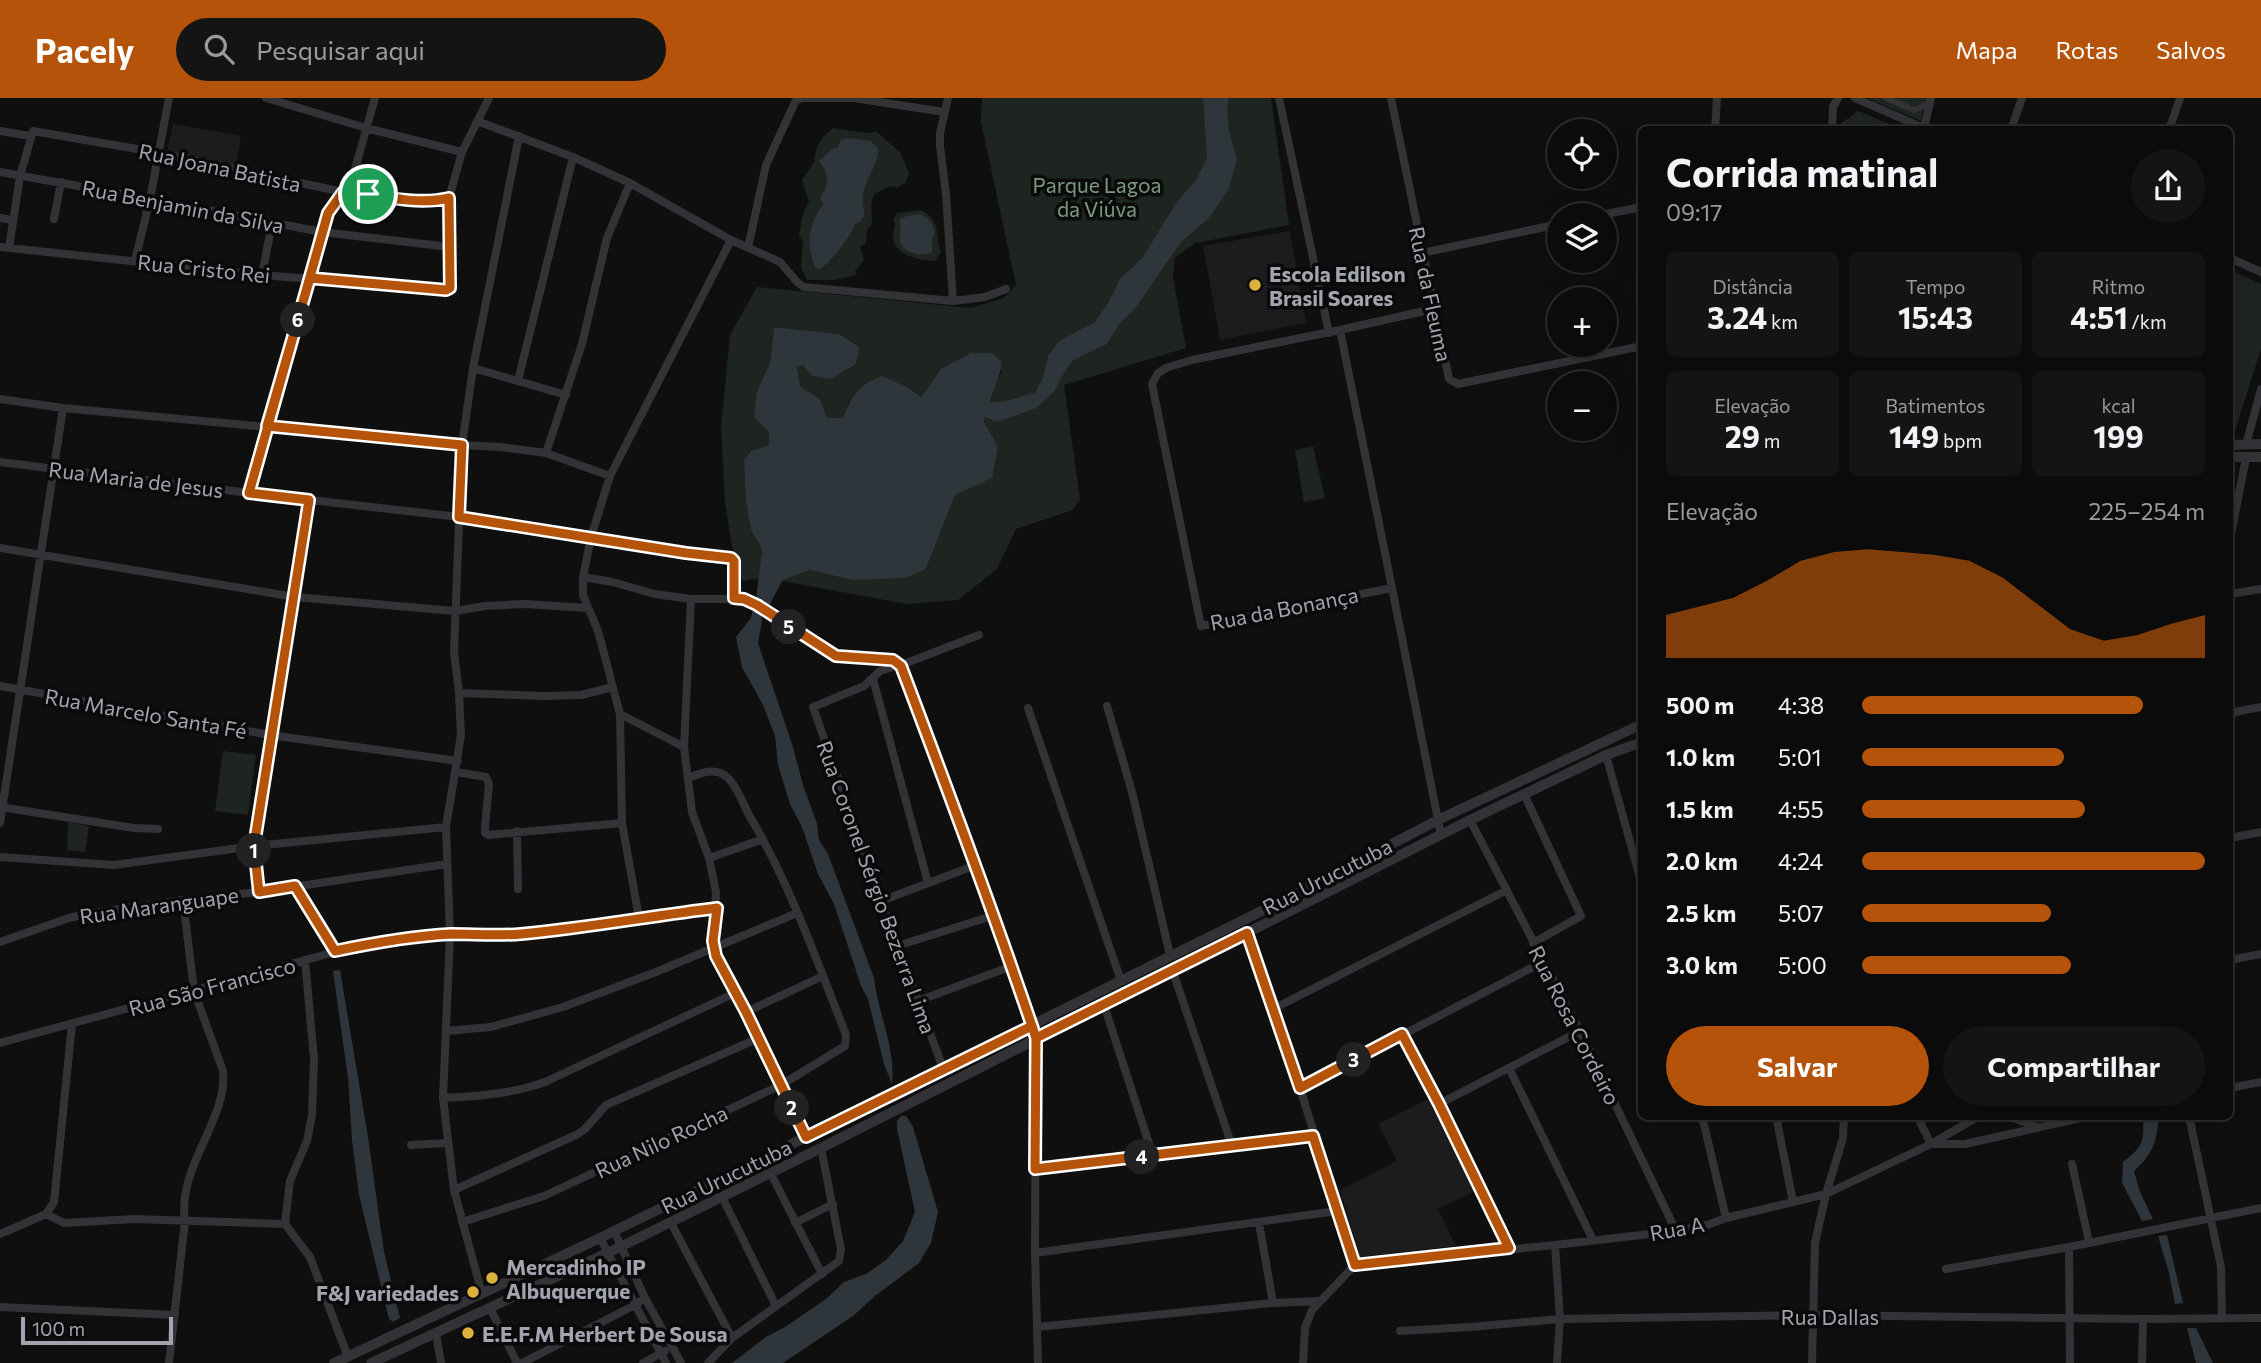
<!DOCTYPE html>
<html lang="pt">
<meta charset="utf-8">
<style>
body{margin:0;font-family:Commissioner,sans-serif;background:#141415;color:#f1f3f6;height:100vh;display:flex;flex-direction:column;font-size:26px;white-space:nowrap}
*{box-sizing:border-box;margin:0}
p{font-size:23px;color:#9a9b9d}
.icon{flex:none;width:38px;height:38px;fill:none;stroke:currentColor;stroke-width:2;stroke-linecap:round;stroke-linejoin:round}
.map{position:relative;flex:1;overflow:hidden}
.panel{position:absolute;left:1638px;top:28px;width:595px;height:994px;display:flex;flex-direction:column;background:#0b0b0c;border-radius:10px;box-shadow:0 7px 28px #0002,0 0 0 2px #2b2b2d}
.panel>*{flex:none}
.buttons{position:absolute;left:1547px;top:21px;display:grid;gap:14px}
.buttons a{display:grid;place-items:center;width:70px;height:70px;border-radius:50%;background:#0b0b0c;box-shadow:0 7px 28px #0002,0 0 0 2px #2b2b2d;font-size:35px}
.scale{position:absolute;left:21px;bottom:18px;width:152px;box-sizing:border-box;padding-left:7px;border:4px solid #a2a5b0;border-top:0;font-size:19px;line-height:24px;white-space:nowrap;color:#a2a5b0;-webkit-text-stroke:5px #0a0a0b;paint-order:stroke}
.pin{position:absolute;display:grid;place-items:center;width:60px;height:60px;color:#fff;margin:-30px;border:4px solid #fff;border-radius:50%;box-shadow:0 2px 7px #0007}
.km{position:absolute;width:35px;height:35px;margin:-18px;border-radius:50%;background:#222;color:#fff;font-size:19px;line-height:35px;text-align:center}
.round{display:grid;place-items:center;flex:none;width:74px;height:74px;border-radius:37px;background:#141415}
.head{display:flex;align-items:center;justify-content:space-between;height:119px;padding:0 28px}
h1{font-size:38px;font-weight:700;line-height:52px}
.metrics{display:grid;grid-template-columns:repeat(3,1fr);gap:10px;height:119px;padding:7px 28px}
.metrics div{display:grid;align-content:center;border-radius:10px;background:#141415;text-align:center}
.metrics b{font-size:30px;font-weight:700}
.metrics small{font-size:19px;font-weight:400}
.metrics p{font-size:19px}
.chart{height:196px;padding:14px 28px}
.chart p{display:flex;justify-content:space-between}
.chart svg{width:100%;height:126px;margin-top:7px;fill:#b45309;opacity:.7}
.action{display:flex;gap:14px;margin-top:auto;padding:14px 28px}
.action a{flex:1;height:80px;border-radius:42px;background:#b45309;color:#fff;font-size:28px;font-weight:700;line-height:80px;text-align:center}
.action a+a{background:#141415;color:#f1f3f6}
ul{padding:0 28px;list-style:none;font-size:23px}
li{display:grid;grid-template-columns:112px 84px 1fr;align-items:center;height:52px}
li i{height:18px;border-radius:9px;background:#b45309}
header{display:flex;align-items:center;gap:42px;box-sizing:border-box;height:98px;padding:0 35px;background:#b45309;color:#fff}
header strong{font-size:33px}
nav{display:flex;gap:38px;margin-inline-start:auto;font-size:24px}
.search{width:490px;height:63px;background:#141415;display:flex;align-items:center;gap:18px;box-sizing:border-box;padding:0 24px;border-radius:38px;color:#9a9b9d;font-size:26px}
.map>svg:first-child{display:block}
.built{fill:#1c1b1d}
.green{fill:#1e241f}
.water{fill:#2e353b}
.lines{fill:none;stroke-linecap:round;stroke-linejoin:round}
.pedestrian{stroke:#333337;stroke-width:6}
.minor{stroke:#333337;stroke-width:8}
.tertiary{stroke:#333337;stroke-width:10}
.route-casing{stroke:#fff;stroke-width:14}
.route{stroke:#b45309;stroke-width:9}
.poi-dot{fill:#dcb13c;stroke:#0a0a0b;stroke-width:2.5}
.labels{text-anchor:middle;dominant-baseline:central;stroke-width:7;stroke-linejoin:round;paint-order:stroke}
.street-label{font-size:21px;fill:#a2a5b0;stroke:#0a0a0b}
.park-label{font-size:21px;fill:#7b997f;stroke:#0a0a0b}
.poi-label{font-size:21px;font-weight:bold;fill:#a2a5b0;stroke:#0a0a0b;text-anchor:start}
</style>
<header>
<strong>Pacely</strong>
<div class="search"><svg class="icon" aria-label="search" viewBox="0 0 24 24"><circle cx="10" cy="10" r="6"/><path d="M15 15l6 6"/></svg>Pesquisar aqui</div>
<nav><a>Mapa</a><a>Rotas</a><a>Salvos</a></nav>
</header>
<div class="map">
<svg width="2261" height="1265" viewBox="0 0 2261 1265">
<rect width="100%" height="100%" fill="#0f0f10"/>
<path class="built" d="M173 26 241 38 236 68 167 56Z
M1290 133 1306 225 1220 242 1203 148Z
M1428 1001 1474 1094 1438 1111 1456 1148 1360 1159 1340 1092 1397 1063 1378 1026Z"/>
<path class="green" d="M982 0H1271L1289 127 1195 145 1175 160 1173 179 1186 250 1064 287 1080 401 1073 412 1016 431 997 471 958 502 907 506 782 483 809 472 852 482 926 471 955 397 998 348 984 322 996 285 1002 273 941 271 921 299 907 289 882 279C859 286 850 298 843 320H827L820 301 800 288 797 269 803 267 839 236 774 229 770 265 757 293 769 334V347L751 353 744 362 746 405 751 432 762 451 759 480 742 483 731 443 725 404 721 329 730 237 757 189 971 210 1004 200 1016 187 981 24Z
M1867 0H1931L1924 9 1921 23Z
M1858 13 1901 31 1836 32V29Z
M833 30 866 35 877 34 900 54 909 75 906 84 897 90 890 88 874 96 871 106 872 125 867 132 866 145 860 149 864 162 855 173 857 177 833 182H807L801 170 803 144 799 137 803 115 809 104 802 82 814 64 816 51 823 39Z
M921 112C942 123 934 135 941 154L935 163C921 163 893 157 893 139 892 131 897 130 893 122L897 115Z
M2230 172 2261 186V251L2234 335 2230 336Z
M1313 348 1325 400 1304 404 1295 352Z
M223 653 256 657 248 717 215 713Z
M68 724 89 728 85 754 67 752Z"/>
<path class="water" d="M1203 0H1229L1227 10 1229 33 1237 61 1229 90 1210 119 1181 144 1134 212 1120 225 1107 246 1073 262 1062 278 1054 294 1036 310 997 324 985 319 984 323 998 348 992 380 955 397 926 471 905 480 852 482 809 472 782 483 769 508 756 502 762 451 751 432 746 405 744 362 751 353 769 347V334L754 319 757 293 770 265 774 229 839 236 859 249 856 266 831 281 812 278 803 267 797 269 800 288 820 301 827 320H843C851 298 859 286 882 278L907 289 921 299 941 271 971 255H992L1001 263C1002 277 993 290 990 304 1005 306 1019 298 1035 295L1044 277 1048 258 1059 243 1095 224 1108 205 1120 181 1143 159 1176 105 1196 82 1207 60Z
M848 40 871 43 878 51C879 64 869 76 865 89 861 100 864 107 864 118L860 124 855 126C852 137 830 166 819 171L815 169C805 142 809 128 823 106L820 100C830 86 829 76 819 63L833 50 838 49 841 42Z
M916 116C927 116 932 124 935 134L932 141V154C924 158 918 157 911 154 890 145 905 137 899 122L901 120Z
M754 507 760 510 762 523 758 545 793 649 803 687 817 726 819 742 828 756 874 880C878 915 896 951 892 986L884 966 868 901 861 888 834 806 818 776 802 729 790 706 778 667 775 638 763 607 742 569 736 539 751 520Z
M340 872 368 1039 384 1154 400 1220 393 1224 389 1221 359 1097 352 1042 348 980 333 873Z
M901 1018H906L913 1029 938 1114 931 1145 919 1165 875 1198 853 1218 783 1265H732L766 1239 785 1229 826 1201 844 1184 866 1176 886 1162 903 1143 915 1114 897 1031V1023Z
M2143 1019H2159C2156 1044 2154 1055 2134 1073L2140 1094 2153 1121 2142 1123 2122 1085 2123 1064C2143 1049 2144 1044 2143 1019Z
M2167 1137 2183 1205 2175 1206 2169 1175 2158 1138Z
M2187 1230H2196L2213 1265H2196Z"/>
<g class="lines">
<path class="pedestrian" d="M1886 0 1914 12 1930 5"/>
<path class="minor" d="M266 0 366 30 462 54
M948 0 940 35V48L946 96 953 203
M1279 0 1329 235
M1391 0 1449 281 1458 286 1642 248
M1855 0 1928 32
M477 23 573 59 630 85 731 142 780 164 798 185 804 189 953 203 985 199 1006 191
M1924 30 1931 0
M1715 32 1717 0
M1832 32 1833 9 1838 0
M2011 32 2022 0
M2169 32 2180 0
M0 33 30 38
M0 74 150 101 322 134 450 149
M1601 117 1642 109
M0 120 13 122
M54 121 61 84
M0 149 262 177 448 192 450 189 449 100 462 54 489 0
M9 150 20 78 33 33 160 55 343 94H358L424 103 434 104 449 100
M748 150 766 67 796 2 803 0H854L944 14
M1422 155 1559 126
M2230 160 2261 174
M135 163 150 101 169 0
M262 177 272 125
M1340 232 1192 262 1166 270 1158 275 1152 286 1201 528 1392 490 1441 737
M473 270 566 297
M518 283 573 59
M0 301 63 310 462 347 500 349 546 355 610 378
M2246 347 2261 291
M546 355 582 246 607 140 630 85
M0 364 249 395 459 419 686 455 728 459 734 463V500
M249 395 322 134 328 115 343 94 355 71 375 0
M2230 441 2246 360
M0 450 295 499 455 513 485 508 524 506 588 510
M583 479 612 484 655 496 691 501H744L836 558 893 562 901 567
M1392 490 1340 232 1433 211
M2230 496 2261 491
M691 501 684 649 692 714 709 760 716 794 713 849 806 1039
M901 567 976 767 1036 940 1035 1155 1038 1265
M873 581 928 785
M0 588 270 637 458 663
M459 595 544 598 581 597 613 589
M1107 608 1132 694 1170 857
M1028 610 1121 883
M2230 615 2261 609
M620 616 684 649
M1606 657 1642 787
M456 674 486 679 489 686 485 730V735L488 737 622 725
M1524 696 1581 818 1533 845
M0 709 134 730 158 731
M1470 722 1580 933 1676 1133
M0 725 63 310
M517 733 518 791
M2230 740 2261 734
M0 759 114 767 254 748 446 729
M709 760 763 741
M295 788 335 854
M259 794 254 748 309 402
M881 803 976 767
M639 820 622 725 620 616 598 533 583 497V479L591 439 610 378 731 142
M1247 835 1300 990 1355 1167
M0 844 69 820 91 815 183 802 259 794 447 766
M897 848 995 817
M305 862 314 961 312 1017 307 1043 290 1083 285 1126 310 1159 348 1259
M2230 862 2261 856
M1172 871 1232 1048
M918 903 1012 868
M1104 907 1153 1058
M1273 911 1507 792
M746 914 823 878
M446 933 491 929 563 909 656 874 797 815
M1402 936 1439 1006 1509 1151
M0 945 335 854C373 845 411 838 451 837 474 836 498 838 521 836 586 830 651 818 717 810
M943 970 881 803 813 609 864 588 880 573 901 567 979 537
M1509 970 1593 1142
M1300 990 1543 864
M2230 990 2261 984
M443 1000C479 998 512 996 545 984L735 895
M1439 1006 1580 933
M1702 1018 1726 1120
M1776 1018 1793 1104
M1917 1018 1931 1046H1965L2090 1018
M2009 1018 2038 1030
M2189 1018 2221 1169 2222 1221
M411 1047 448 1045
M2072 1066 2089 1144
M1035 1071 1313 1038
M770 1074 822 1176
M454 1092 576 1037 585 1031 606 1007 759 940
M722 1099 776 1208
M46 1116 64 1125 134 1121 285 1126
M670 1123 732 1240
M462 1124 544 1098 781 987 845 948 846 937C817 863 790 786 749 717 743 705 737 689 728 680 716 668 701 675 688 680
M795 1125 833 1106
M1259 1125 1273 1205
M614 1133 645 1200 681 1265
M0 1136 46 1116 54 1104 72 926
M600 1140 666 1265
M1555 1147 1560 1221 1557 1265
M2069 1149 2070 1265
M1035 1155 1337 1113
M1355 1167 1555 1147 1676 1133 1707 1127 1726 1120 1826 1096 1931 1046 1979 1018
M1946 1171 2069 1149 2261 1110
M482 1196 454 1092 443 1000 450 837 446 729 461 637 459 595 454 554 462 347 473 270 519 38
M0 1209 175 1217
M490 1210 517 1265
M1037 1229 1273 1205 1318 1203
M1400 1233 1470 1229 1560 1221 1812 1217 2143 1221 2261 1220
M436 1235 441 1265
M169 1265 185 1123C177 1068 228 1022 223 973L194 893 183 802
M522 1265 635 1207 645 1200
M643 1265 665 1253
M708 1265 732 1240 839 1163 841 1151 821 1050
M1303 1265 1305 1230 1312 1212 1355 1167
M1812 1265 1815 1145 1826 1096 1843 1040 1844 1018
M2142 1265 2143 1221"/>
<path class="tertiary" d="M2230 347 2261 346
M2230 359H2261
M334 1265 600 1140 806 1039 1294 797 1438 722 1642 626
M371 1265 620 1149 821 1050 1470 722 1606 657 1642 644"/>
</g>
<g class="lines">
<defs>
<path id="route" d="M368 96 343 94 328 115 249 395 309 402 254 748 259 794 295 788 335 853C373 845 411 838 451 836 474 836 498 838 521 836 586 830 651 818 717 810L713 843 716 858 746 914 806 1039 1032 928 1036 940 1247 835 1300 990 1402 936 1439 1006 1509 1150 1355 1167 1313 1038 1035 1071 1036 940 1032 928C991 807 946 687 901 568L893 562 836 558 757 507 744 501 734 500V463L731 460 686 455 459 419 462 347 267 328 310 180 446 192 450 190 449 100C423 106 394 101 368 96"/>
</defs>
<use href="#route" class="route-casing"/>
<use href="#route" class="route"/>
</g>
<g class="poi-dot">
<circle cx="1255" cy="187" r="7"/>
<circle cx="492" cy="1180" r="7"/>
<circle cx="473" cy="1194" r="7"/>
<circle cx="468" cy="1235" r="7"/>
</g>
<g class="labels">
<g class="street-label">
<text transform="translate(220 69) rotate(12)">Rua Joana Batista</text>
<text transform="translate(183 108) rotate(11)">Rua Benjamin da Silva</text>
<text transform="translate(204 170) rotate(6)">Rua Cristo Rei</text>
<text transform="translate(1431 196) rotate(78)">Rua da Fleuma</text>
<text transform="translate(136 381) rotate(7)">Rua Maria de Jesus</text>
<text transform="translate(1284 510) rotate(-11)">Rua da Bonança</text>
<text transform="translate(146 615) rotate(10)">Rua Marcelo Santa Fé</text>
<text transform="translate(1327 778) rotate(-27)">Rua Urucutuba</text>
<text transform="translate(877 789) rotate(70)">Rua Coronel Sérgio Bezerra Lima</text>
<text transform="translate(159 807) rotate(-8)">Rua Maranguape</text>
<text transform="translate(212 888) rotate(-15)">Rua São Francisco</text>
<text transform="translate(1575 927) rotate(63)">Rua Rosa Cordeiro</text>
<text transform="translate(661 1043) rotate(-25)">Rua Nilo Rocha</text>
<text transform="translate(726 1078) rotate(-26)">Rua Urucutuba</text>
<text transform="translate(1677 1130) rotate(-10)">Rua A</text>
<text x="1830" y="1218">Rua Dallas</text>
</g>
<g class="park-label">
<text x="1097" y="86">Parque Lagoa<tspan x="1097" dy="24">da Viúva</tspan></text>
</g>
<g class="poi-label">
<text x="1269" y="175">Escola Edilson<tspan x="1269" dy="24">Brasil Soares</tspan></text>
<text x="506" y="1168">Mercadinho IP<tspan x="506" dy="24">Albuquerque</tspan></text>
<text x="459" y="1194" text-anchor="end">F&amp;J variedades</text>
<text x="482" y="1235">E.E.F.M Herbert De Sousa</text>
</g>
</g>
</svg>
<div class="buttons">
<a><svg class="icon" aria-label="locate" viewBox="0 0 24 24"><circle cx="12" cy="12" r="6"/><path d="M12 2v4M12 18v4M2 12h4M18 12h4"/></svg></a>
<a><svg class="icon" aria-label="layers" viewBox="0 0 24 24"><path d="M12 4l9 5-9 5-9-5zM3 14l9 5 9-5"/></svg></a>
<a>+</a>
<a>−</a>
</div>
<div class="scale">100 m</div>
<div class="pin" style="left:368px;top:96px;background:#1e9e55"><svg class="icon" aria-label="arrive" viewBox="0 0 24 24"><path d="M6 21V4h12l-3 4 3 4H6"/></svg></div>
<b class="km" style="left:254px;top:753px">1</b>
<b class="km" style="left:792px;top:1010px">2</b>
<b class="km" style="left:1354px;top:962px">3</b>
<b class="km" style="left:1142px;top:1059px">4</b>
<b class="km" style="left:789px;top:529px">5</b>
<b class="km" style="left:298px;top:222px">6</b>
<section class="panel">
<div class="head"><div><h1>Corrida matinal</h1><p>09:17</p></div><a class="round"><svg class="icon" aria-label="share" viewBox="0 0 24 24"><path d="M12 15V3M7 8l5-5 5 5M5 13v7h14v-7"/></svg></a></div>
<div class="metrics">
<div><p>Distância</p><b>3.24<small> km</small></b></div>
<div><p>Tempo</p><b>15:43</b></div>
<div><p>Ritmo</p><b>4:51<small> /km</small></b></div>
</div>
<div class="metrics">
<div><p>Elevação</p><b>29<small> m</small></b></div>
<div><p>Batimentos</p><b>149<small> bpm</small></b></div>
<div><p>kcal</p><b>199</b></div>
</div>
<div class="chart"><p><span>Elevação</span>225–254 m</p>
<svg viewBox="0 0 160 44" preserveAspectRatio="none"><path d="M0 44V29L10 26L20 23L30 17L40 10L50 7L60 6L70 7L80 8L90 10L100 16L110 25L120 34L130 38L140 36L150 32L160 29V44z"/></svg>
</div>
<ul>
<li><b>500 m</b>4:38<i style="width:82%"></i></li>
<li><b>1.0 km</b>5:01<i style="width:59%"></i></li>
<li><b>1.5 km</b>4:55<i style="width:65%"></i></li>
<li><b>2.0 km</b>4:24<i style="width:100%"></i></li>
<li><b>2.5 km</b>5:07<i style="width:55%"></i></li>
<li><b>3.0 km</b>5:00<i style="width:61%"></i></li>
</ul>
<div class="action"><a>Salvar</a><a>Compartilhar</a></div>
</section>
</div>
